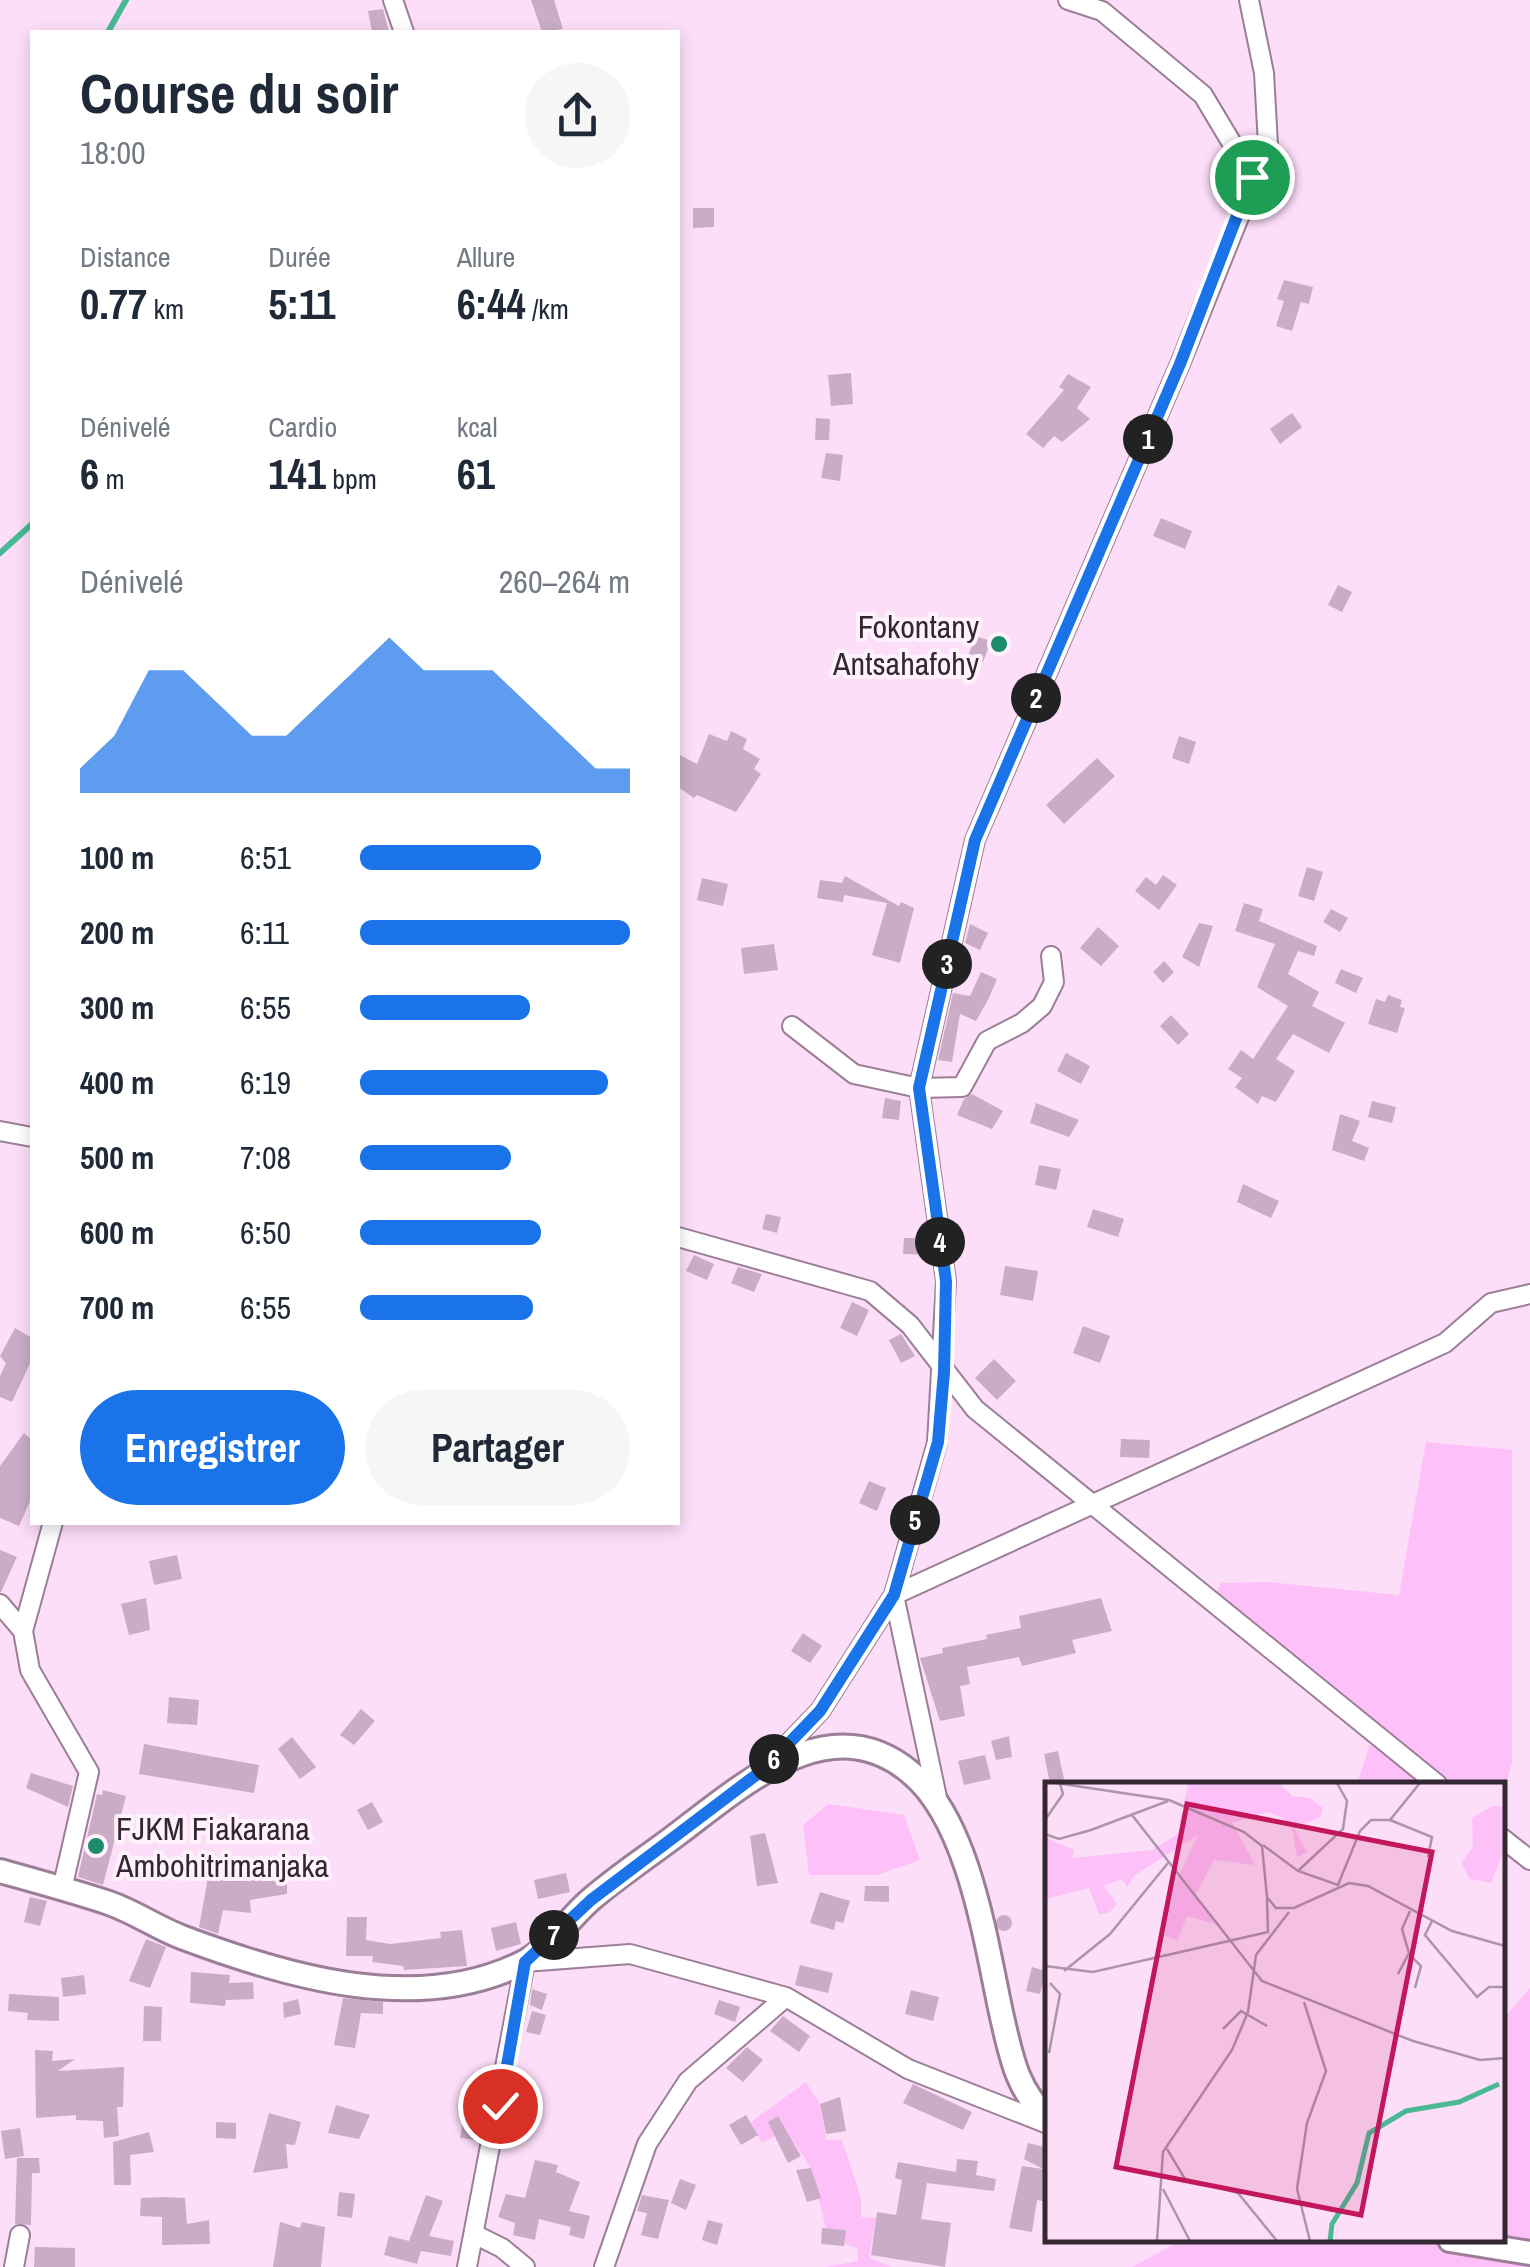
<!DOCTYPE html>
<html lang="fr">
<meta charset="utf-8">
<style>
body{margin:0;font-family:"Archivo Narrow",sans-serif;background:#f6f6f7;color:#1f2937;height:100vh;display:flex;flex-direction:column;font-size:38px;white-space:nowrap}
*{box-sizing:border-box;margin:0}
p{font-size:32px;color:#747a83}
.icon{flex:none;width:55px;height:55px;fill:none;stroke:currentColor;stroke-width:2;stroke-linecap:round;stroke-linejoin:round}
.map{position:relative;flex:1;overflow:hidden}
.details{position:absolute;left:30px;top:30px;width:650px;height:1495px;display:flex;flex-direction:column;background:#fff;border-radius:0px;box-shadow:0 5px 15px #0003}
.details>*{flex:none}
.pin{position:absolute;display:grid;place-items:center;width:85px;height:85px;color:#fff;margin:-42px;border:5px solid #fff;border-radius:50%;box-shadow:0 2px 10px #0007}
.km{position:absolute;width:50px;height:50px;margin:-25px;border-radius:50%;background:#222;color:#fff;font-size:28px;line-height:50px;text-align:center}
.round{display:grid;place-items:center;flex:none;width:105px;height:105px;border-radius:52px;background:#f6f6f7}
.overview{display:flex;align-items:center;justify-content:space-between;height:170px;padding:0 50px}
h1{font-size:55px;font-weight:800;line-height:75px}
.stats{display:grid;grid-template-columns:repeat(3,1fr);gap:15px;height:170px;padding:10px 50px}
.stats div{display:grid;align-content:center}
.stats b{font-size:42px;font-weight:800}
.stats small{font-size:28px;font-weight:400}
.stats p{font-size:28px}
.chart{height:280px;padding:20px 50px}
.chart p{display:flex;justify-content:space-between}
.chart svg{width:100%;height:180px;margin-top:10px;fill:#1a73e8;opacity:.7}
.button{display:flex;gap:20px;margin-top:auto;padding:20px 50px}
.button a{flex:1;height:115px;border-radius:60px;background:#1a73e8;color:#fff;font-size:40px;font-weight:800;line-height:115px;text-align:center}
.button a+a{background:#f6f6f7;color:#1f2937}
ul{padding:0 50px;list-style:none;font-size:32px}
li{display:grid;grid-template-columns:160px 120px 1fr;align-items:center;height:75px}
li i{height:25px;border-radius:12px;background:#1a73e8}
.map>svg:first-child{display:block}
.green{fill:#fec0f8}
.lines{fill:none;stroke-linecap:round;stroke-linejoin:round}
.stream{stroke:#48b994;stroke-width:6}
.building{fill:#caacc6}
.minor-casing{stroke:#9b7e97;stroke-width:22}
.tertiary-casing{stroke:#9b7e97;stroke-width:28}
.minor{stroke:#fff;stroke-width:18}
.tertiary{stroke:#fff;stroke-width:22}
.route-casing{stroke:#fff;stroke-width:20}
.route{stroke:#1a73e8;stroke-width:12}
.poi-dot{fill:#1b8b6b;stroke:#fff2fd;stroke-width:4}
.labels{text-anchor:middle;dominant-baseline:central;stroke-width:8;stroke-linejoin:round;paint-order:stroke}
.poi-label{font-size:32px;fill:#332731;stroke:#fff2fd;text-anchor:end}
.inset-river{fill:none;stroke:#48b994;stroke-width:5}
.inset-road{fill:none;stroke:#ac95a9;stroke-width:2.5}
.view{fill:#c2185b;fill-opacity:0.15;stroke:#c2185b;stroke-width:5}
.inset-edge{fill:none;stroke:#332731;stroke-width:5}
</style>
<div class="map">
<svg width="1530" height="2267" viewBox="0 0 1530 2267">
<rect width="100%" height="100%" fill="#fddef9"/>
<path class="green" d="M1426 1442 1512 1450V1763L1503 1794 1502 1784H1357L1376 1726 1215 1595 1221 1583 1267 1582 1399 1595Z
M828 1804 904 1815 920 1860 877 1875H809L803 1825Z
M1530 1988V2267H1132L1182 2240H1502L1503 2019Z
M806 2082 820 2104 826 2140H842L861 2198V2217L876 2218 869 2258 892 2267H826L858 2261 857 2248 844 2244 845 2230 826 2229 811 2168 786 2130 762 2143 751 2122Z"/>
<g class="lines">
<path class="stream" d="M108 32 126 0
M0 553 32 524"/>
</g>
<path class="building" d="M531 0H554L563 29 542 32Z
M383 9 389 32H372L368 11Z
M693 208H714V227L693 228Z
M1284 280 1313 287 1309 304 1301 302 1292 331 1276 326 1284 301 1277 299Z
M851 373 853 404 831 406 828 375Z
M1068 374 1091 387 1077 408 1090 419 1062 442 1054 436 1043 448 1026 434 1064 390 1059 387Z
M1292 413 1302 427 1280 444 1270 429Z
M816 418 830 419 829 440H815Z
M826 453 843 455 840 481 821 478Z
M1161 518 1192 531 1185 549 1153 536Z
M1338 585 1352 592 1342 612 1328 605Z
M975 636 991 641 983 662 968 657Z
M731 731 747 739 743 749 760 759 754 769 761 774 736 812 697 795 694 798 678 787V754L697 764 709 734 727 741Z
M1179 736 1196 742 1189 764 1172 758Z
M1097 758 1115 776 1064 824 1046 805Z
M1307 867 1323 872 1314 901 1298 896Z
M1163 875 1177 885 1159 910 1135 891 1146 877 1156 885Z
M845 876 899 906 901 902 914 908 900 963 872 955 887 903 844 895 843 902 817 898 820 880 842 883Z
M702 878 728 884 723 906 697 900Z
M1244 903 1263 909 1259 921 1317 946 1314 956 1298 951 1288 974 1319 992 1312 1006 1345 1023 1329 1053 1293 1034 1276 1059 1295 1071 1276 1102 1262 1096 1258 1104 1235 1087 1242 1078 1228 1069 1241 1050 1253 1059 1288 1006 1257 987 1275 944 1235 931Z
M1331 909 1348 918 1340 932 1323 922Z
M1199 923 1213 926 1199 967 1182 957Z
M970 924 988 933 980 950 965 943Z
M1098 927 1119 946 1101 966 1080 948Z
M774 944 778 970 744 974 741 948Z
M1164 961 1174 972 1163 983 1153 972Z
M1341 969 1363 978 1356 993 1335 983Z
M981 972 997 979 988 1000 976 1021 960 1014 952 1062 938 1060 953 993 970 996Z
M1388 995 1402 1000 1400 1007 1405 1008 1397 1033 1368 1024 1376 999 1385 1002Z
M1171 1015 1189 1034 1178 1045 1160 1026Z
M1066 1053 1090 1066 1081 1084 1057 1071Z
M972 1094 1003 1111 992 1129 957 1115 964 1099Z
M885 1098 901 1101 899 1120 882 1118Z
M1372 1101 1396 1107 1392 1123 1368 1117Z
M1036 1103 1079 1120 1069 1137 1030 1123Z
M1340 1114 1360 1121 1352 1141 1369 1148 1364 1161 1332 1150Z
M1039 1165 1061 1169 1056 1190 1035 1185Z
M1243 1184 1279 1201 1271 1218 1237 1202Z
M1093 1209 1124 1219 1118 1237 1087 1227Z
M766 1214 781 1217 777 1233 762 1229Z
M904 1238H927L930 1255 903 1254Z
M694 1255 714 1264 707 1280 686 1271Z
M1005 1266 1038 1271 1033 1301 1000 1295Z
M738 1267 762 1274 754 1292 731 1283Z
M852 1302 869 1310 857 1336 840 1328Z
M1083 1326 1110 1336 1100 1363 1073 1353Z
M15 1328 32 1338V1359L12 1402 0 1397V1376L6 1363 0 1356Z
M901 1334 915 1356 901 1363 889 1340Z
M994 1359 1016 1381 997 1400 975 1378Z
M24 1433 32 1440V1497L19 1526 0 1518V1466Z
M1121 1439 1150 1440 1149 1458 1120 1457Z
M869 1481 886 1488 877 1511 859 1503Z
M0 1550 17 1557 1 1592H0Z
M177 1555 182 1579 154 1585 149 1561Z
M146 1598 150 1630 129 1635 121 1604Z
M1101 1598 1112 1631 1072 1640 1076 1653 1051 1659 1022 1666 1019 1657 967 1667 970 1684 960 1686 965 1716 940 1721 920 1658 943 1653 942 1648 987 1639 986 1635 1021 1628 1019 1616Z
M803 1633 822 1646 810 1663 791 1651Z
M169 1697 199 1700 197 1725 167 1723Z
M361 1709 375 1721 354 1745 340 1735Z
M1009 1736 1012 1757 996 1760 991 1741Z
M292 1737 316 1767 300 1779 278 1749Z
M144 1744 259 1765 254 1793 139 1774Z
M1058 1751 1065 1784H1050L1044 1754Z
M985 1755 991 1779 964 1785 958 1761Z
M31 1773 73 1786 68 1807 26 1788Z
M103 1790 126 1796 103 1885 78 1877 97 1794 102 1795Z
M372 1802 383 1822 368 1830 357 1810Z
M765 1833 778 1883 757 1886 750 1836Z
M223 1871 266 1881 287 1880V1894L250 1900 251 1913 223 1910 218 1934 199 1927 209 1872Z
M566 1873 570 1892 538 1899 534 1880Z
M865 1886H889V1902L864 1901Z
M820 1892 850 1901 843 1923 836 1921 834 1930 810 1923Z
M30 1897 47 1901 40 1926 24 1922Z
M996 1923a8 8 0 1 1 16 0a8 8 0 1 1-16 0Z
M347 1917H367L366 1940 390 1944 441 1938 440 1932 462 1930 467 1966 404 1970 403 1966 372 1962 373 1956H346Z
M516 1922 521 1944 496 1951 491 1928Z
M146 1939 166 1947 150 1988 129 1981Z
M800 1965 833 1973 828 1993 795 1985Z
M1032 1967 1046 1971 1040 1994 1026 1991Z
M191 1972 230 1975 229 1983 253 1982 254 1999 226 2000 225 2006 190 2003Z
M84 1975 86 1994 63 1997 61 1978Z
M532 1989 547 1994 542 2010 530 2005Z
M911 1990 939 1997 933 2021 905 2014Z
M9 1994 59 1997V2021L27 2020 28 2013 8 2011Z
M343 1998 383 2002V2014L361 2013 355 2048 334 2045Z
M298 1999 301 2014 284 2018 283 2003Z
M719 2000 740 2007 735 2022 714 2014Z
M144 2006 162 2007 161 2041H143Z
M532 2011 546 2015 540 2035 526 2032Z
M783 2016 810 2036 799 2052 770 2031Z
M747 2047 763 2060 743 2082 726 2068Z
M35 2050 53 2051 52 2061 75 2059 58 2071 124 2067 123 2107H117L119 2136 104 2138 103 2121 76 2120V2115L36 2118Z
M913 2084 972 2112 963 2130 903 2103Z
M840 2097 846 2131 826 2134 820 2104Z
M336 2105 370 2115 359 2139 328 2133Z
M269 2113 301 2122 295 2145 286 2144 288 2168 253 2173Z
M746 2115 758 2135 741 2145 729 2125Z
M464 2116 482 2119 478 2140 460 2138Z
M778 2116 801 2156 788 2163 768 2122Z
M216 2122 236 2123V2139L216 2138Z
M20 2128 24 2156 5 2159 1 2131Z
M149 2132 154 2152 130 2155 131 2185H114L113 2142Z
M1028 2143 1048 2148V2202L1037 2200 1032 2232 1009 2228 1022 2166 1043 2169 1024 2159Z
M17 2158H39L40 2173H32L31 2225 15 2224Z
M957 2159 978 2161 976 2175 996 2179 994 2191 927 2183 921 2219 951 2223 945 2267 871 2255 877 2212 896 2215 902 2180 895 2178 898 2162 956 2172Z
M535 2160 558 2165 556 2172 580 2182 569 2211 590 2216 584 2239 569 2235 571 2227 539 2219 535 2240 513 2235 515 2223 498 2217 506 2194 525 2198Z
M811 2168 821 2198 807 2202 796 2170Z
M680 2179 696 2185 686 2210 671 2203Z
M339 2192 355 2194 352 2218 337 2216Z
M426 2195 443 2201 429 2236 454 2241 451 2256 421 2251 417 2264 384 2255 389 2236 409 2241Z
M642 2195 669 2200 658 2239 641 2235 647 2213 637 2211Z
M163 2197 185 2198 187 2224 209 2220 210 2244 162 2245V2217L140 2216 141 2198Z
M708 2220 723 2224 717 2245 702 2240Z
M280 2222 300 2228 302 2222 325 2227 321 2267H273Z
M822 2228 846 2230 844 2246 821 2244Z
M35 2247 75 2248V2267H34Z"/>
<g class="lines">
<defs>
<path id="minor" d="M393 0 404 32
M1068 0 1102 11 1203 95 1252 177
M792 1026 854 1074 919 1088 962 1087 987 1041 1022 1023 1042 1006 1054 982 1051 956
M0 1131 32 1137
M678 1237 870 1291 910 1325 975 1409 1437 1784
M53 1522 23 1631 30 1670 89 1772 62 1889
M0 1604 23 1631
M768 1765 820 1711 894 1595 937 1443 946 1281 919 1088 975 840 1180 364 1268 145 1264 73 1249 0
M938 1802 894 1595 1445 1343 1491 1303 1530 1294
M1502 1838 1530 1860
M474 2234 502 2248 525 2267
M14 2267 20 2235
M467 2267 525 1962 630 1954 786 1997 908 2069 1048 2124
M604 2267 647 2144 688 2081 786 1997"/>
<path id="tertiary" d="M0 1871C36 1881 73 1891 109 1903 135 1912 159 1929 184 1938 288 1977 417 2015 522 1963 547 1951 568 1920 588 1902 616 1877 649 1856 679 1833 744 1784 831 1705 911 1773 970 1822 986 1945 1002 2017 1011 2056 1017 2091 1048 2118
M1450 2240 1530 2253"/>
</defs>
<use href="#minor" class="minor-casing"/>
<use href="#tertiary" class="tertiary-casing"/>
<use href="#minor" class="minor"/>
<use href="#tertiary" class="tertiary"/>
</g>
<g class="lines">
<defs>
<path id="route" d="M500 2106 525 1962 591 1900 764 1769 820 1711 894 1595 938 1442 944 1372 946 1281 919 1088 975 840 1180 364 1252 177"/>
</defs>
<use href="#route" class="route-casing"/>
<use href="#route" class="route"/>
</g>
<g class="poi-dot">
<circle cx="999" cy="644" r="10"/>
<circle cx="96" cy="1846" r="10"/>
</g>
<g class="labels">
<g class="poi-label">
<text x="979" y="626">Fokontany<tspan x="979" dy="37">Antsahafohy</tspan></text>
<text x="116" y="1828" text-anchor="start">FJKM Fiakarana<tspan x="116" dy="37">Ambohitrimanjaka</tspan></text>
</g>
</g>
<g transform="translate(1045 1782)">
<rect width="460" height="460" fill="#fddef9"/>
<path d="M143 1H234L247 14 265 16 278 26 275 35 249 46 262 70 252 75 247 45 234 34 222 30 187 41 210 83 169 78 150 114 170 142 142 134 133 158 119 154 129 104 153 53 90 93 82 105 77 97 59 104 72 122 64 131 54 132 44 106 0 117V55L29 68 28 76 107 68 133 52ZM448 24 460 25V66L446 101 425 97 416 81 428 65 427 36Z" fill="#fec0f8"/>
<path class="inset-river" d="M285 459 287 442 312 401 324 351 361 329 414 320 454 302"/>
<path class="inset-road" d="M11 1 124 18 199 50 217 64 222 115 231 126H249L304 101 323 104 407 149 460 164M87 33 217 199 368 259 435 278 460 276M0 38 18 12 15 2M345 38 387 55 383 75M0 52 14 57 46 48 123 19M218 63 253 89 293 103 315 49 326 38H345L375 1M254 88 298 47 302 19 292 1M387 139 380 153 432 215 444 205H460M364 172 376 184 370 206M0 184 48 190 223 150 222 116M19 189 65 152 123 81M353 192 364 171 357 147 365 129M259 220 281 289 262 341 252 407 265 459M178 247 196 229 222 244M4 271 15 212 5 201M122 367 140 397 193 411 232 459M118 407 145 459M112 459 118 370 187 268 203 230 211 173 244 130"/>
<path class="view" d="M142 22 387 70 316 433 71 385Z"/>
<rect width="460" height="460" class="inset-edge"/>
</g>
</svg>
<div class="pin" style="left:1252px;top:177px;background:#1e9e55"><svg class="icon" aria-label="arrive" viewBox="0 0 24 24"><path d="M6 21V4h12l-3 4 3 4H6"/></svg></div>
<div class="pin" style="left:500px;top:2106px;background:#d93025"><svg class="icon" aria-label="check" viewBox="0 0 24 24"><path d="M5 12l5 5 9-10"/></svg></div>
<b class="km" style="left:1148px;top:439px">1</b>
<b class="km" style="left:1036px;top:698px">2</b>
<b class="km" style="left:947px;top:964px">3</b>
<b class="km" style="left:940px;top:1242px">4</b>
<b class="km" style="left:915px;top:1520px">5</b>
<b class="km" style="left:774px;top:1759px">6</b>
<b class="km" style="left:554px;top:1935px">7</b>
<section class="details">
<div class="overview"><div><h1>Course du soir</h1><p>18:00</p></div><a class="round"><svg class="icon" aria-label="share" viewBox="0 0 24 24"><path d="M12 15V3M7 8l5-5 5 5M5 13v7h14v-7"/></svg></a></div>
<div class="stats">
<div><p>Distance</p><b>0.77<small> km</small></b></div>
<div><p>Durée</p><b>5:11</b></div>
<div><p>Allure</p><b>6:44<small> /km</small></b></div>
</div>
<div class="stats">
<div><p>Dénivelé</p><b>6<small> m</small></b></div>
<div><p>Cardio</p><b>141<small> bpm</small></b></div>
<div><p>kcal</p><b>61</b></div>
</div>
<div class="chart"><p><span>Dénivelé</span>260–264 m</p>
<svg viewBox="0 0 160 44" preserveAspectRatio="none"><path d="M0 44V38L10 30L20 14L30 14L40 22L50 30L60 30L70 22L80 14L90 6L100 14L110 14L120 14L130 22L140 30L150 38L160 38V44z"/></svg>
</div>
<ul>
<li><b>100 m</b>6:51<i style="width:67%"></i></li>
<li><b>200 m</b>6:11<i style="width:100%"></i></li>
<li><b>300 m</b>6:55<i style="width:63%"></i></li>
<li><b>400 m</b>6:19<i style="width:92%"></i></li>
<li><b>500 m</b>7:08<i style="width:56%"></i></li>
<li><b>600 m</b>6:50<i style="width:67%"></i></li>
<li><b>700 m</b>6:55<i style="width:64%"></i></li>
</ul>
<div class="button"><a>Enregistrer</a><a>Partager</a></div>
</section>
</div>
